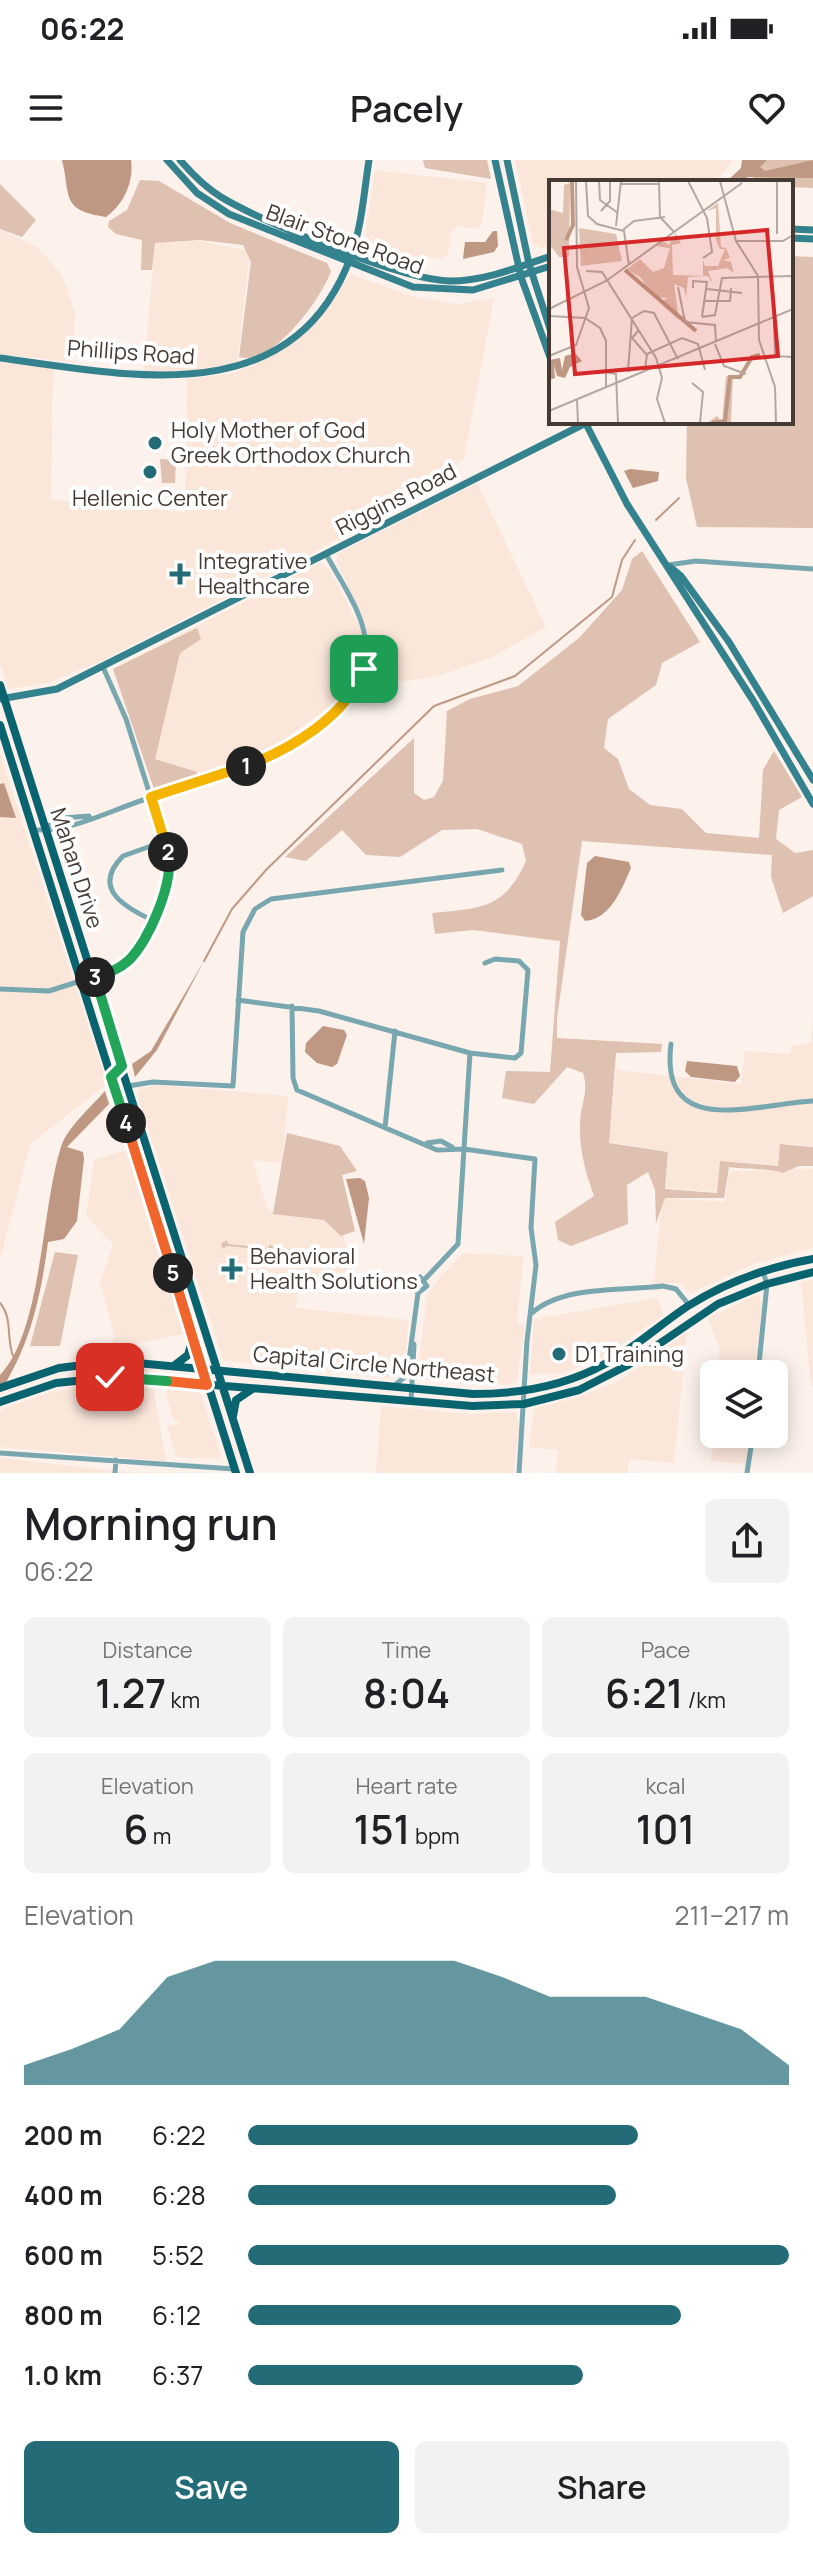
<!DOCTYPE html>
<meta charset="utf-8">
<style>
body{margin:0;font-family:Manrope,sans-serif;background:#f2f2f2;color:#202124;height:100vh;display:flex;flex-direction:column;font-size:30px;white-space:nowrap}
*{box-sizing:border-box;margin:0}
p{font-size:26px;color:#757577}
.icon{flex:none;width:44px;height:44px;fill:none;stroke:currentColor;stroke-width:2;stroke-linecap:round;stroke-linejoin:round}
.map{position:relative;height:1313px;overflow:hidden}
.sheet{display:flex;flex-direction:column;background:#fff;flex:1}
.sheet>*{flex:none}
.tools{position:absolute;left:700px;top:1200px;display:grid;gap:16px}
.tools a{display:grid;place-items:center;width:88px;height:88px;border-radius:12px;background:#fff;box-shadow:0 4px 20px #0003;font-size:40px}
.pin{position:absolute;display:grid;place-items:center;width:68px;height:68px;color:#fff;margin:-34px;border-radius:16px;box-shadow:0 4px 12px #0006}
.km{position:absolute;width:40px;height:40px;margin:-20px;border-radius:50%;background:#222;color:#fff;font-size:22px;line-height:40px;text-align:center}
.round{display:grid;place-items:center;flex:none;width:84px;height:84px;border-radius:12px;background:#f2f2f2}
.overview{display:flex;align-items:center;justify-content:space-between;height:136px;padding:0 24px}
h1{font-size:44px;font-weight:600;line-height:60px}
.figures{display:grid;grid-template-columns:repeat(3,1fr);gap:12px;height:136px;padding:8px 24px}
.figures div{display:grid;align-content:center;border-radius:12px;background:#f2f2f2;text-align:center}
.figures b{font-size:40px;font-weight:600}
.figures small{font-size:22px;font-weight:400}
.figures p{font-size:22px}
.chart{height:224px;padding:16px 24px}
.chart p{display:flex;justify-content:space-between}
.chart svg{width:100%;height:144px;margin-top:8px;fill:#236c77;opacity:.7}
.cta{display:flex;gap:16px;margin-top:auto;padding:16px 24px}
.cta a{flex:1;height:92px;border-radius:12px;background:#236c77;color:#fff;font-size:32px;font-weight:600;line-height:92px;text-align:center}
.cta a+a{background:#f2f2f2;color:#202124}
ul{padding:0 24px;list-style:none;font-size:26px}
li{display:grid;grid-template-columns:128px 96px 1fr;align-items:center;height:60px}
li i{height:20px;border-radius:10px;background:#236c77}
.status{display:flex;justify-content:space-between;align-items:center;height:56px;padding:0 40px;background:#fff;direction:ltr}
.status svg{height:22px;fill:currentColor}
header{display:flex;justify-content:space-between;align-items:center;height:104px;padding:0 24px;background:#fff;font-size:36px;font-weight:600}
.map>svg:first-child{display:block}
.built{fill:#fbe6da}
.green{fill:#dec1b0}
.water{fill:#be9883}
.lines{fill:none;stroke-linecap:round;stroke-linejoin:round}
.stream{stroke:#be9883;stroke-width:2}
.street{stroke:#79a7af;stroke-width:5}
.secondary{stroke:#34828e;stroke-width:7}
.primary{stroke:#096470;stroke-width:8}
.split-1-casing{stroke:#fff;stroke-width:16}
.split-2-casing{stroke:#fff;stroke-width:16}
.split-3-casing{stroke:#fff;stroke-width:16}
.split-4-casing{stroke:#fff;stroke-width:16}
.split-5-casing{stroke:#fff;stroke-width:16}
.split-6-casing{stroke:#fff;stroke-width:16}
.split-7-casing{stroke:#fff;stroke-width:16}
.split-1{stroke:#f5b400;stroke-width:10}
.split-2{stroke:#f5b400;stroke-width:10}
.split-3{stroke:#22a559;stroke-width:10}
.split-4{stroke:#22a559;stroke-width:10}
.split-5{stroke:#f0652b;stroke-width:10}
.split-6{stroke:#f0652b;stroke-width:10}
.split-7{stroke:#22a559;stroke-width:10}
.poi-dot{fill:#236c77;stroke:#fff;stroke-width:3}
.labels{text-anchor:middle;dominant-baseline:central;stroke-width:8;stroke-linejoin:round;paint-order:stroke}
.street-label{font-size:22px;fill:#453a34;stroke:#fff}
.poi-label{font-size:22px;fill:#453a34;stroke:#fff;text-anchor:start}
.inset-river{fill:none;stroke:#be9883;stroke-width:4}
.inset-road{fill:none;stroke:#b3a8a2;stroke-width:2}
.view{fill:#d62828;fill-opacity:0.15;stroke:#d62828;stroke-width:4}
.inset-edge{fill:none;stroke:#453a34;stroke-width:4}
</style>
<div class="status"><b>06:22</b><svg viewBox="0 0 49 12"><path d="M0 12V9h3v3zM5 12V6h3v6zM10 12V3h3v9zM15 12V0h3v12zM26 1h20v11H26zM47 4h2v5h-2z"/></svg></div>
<header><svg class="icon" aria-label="menu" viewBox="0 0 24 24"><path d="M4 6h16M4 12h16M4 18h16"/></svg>Pacely<svg class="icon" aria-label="heart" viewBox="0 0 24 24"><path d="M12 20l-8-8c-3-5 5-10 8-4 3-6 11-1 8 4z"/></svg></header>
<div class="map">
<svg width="813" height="1313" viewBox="0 0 813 1313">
<rect width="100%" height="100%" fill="#fcf1eb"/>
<path class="built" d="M515 0H733L715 22H551V87L541 88 533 84Z
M375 10 487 23 482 64 478 69 457 66 451 72 448 95 441 99 423 97 420 107 369 87 364 83Z
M0 70 37 87 62 115 75 153 72 202 0 194Z
M200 81 250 91 237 204 179 213 144 211 155 83Z
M350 114 417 138 457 144 494 138 464 299 403 342 327 385 103 500 48 523 9 529 0 503V202L53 209 51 340 185 352 187 219 234 213 260 202 293 182 333 139Z
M477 323 546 467 492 497 438 516 405 521 369 518 373 483 337 402 338 393Z
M320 403 330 410 362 472 364 494 357 519 350 532 267 592 195 619 154 629 113 509Z
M0 593 107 924 30 984 0 1100Z
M813 857V986L780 983 777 1005 720 1001 717 1032 666 1028 669 992 609 982 616 910 741 924 745 891 790 894 791 886 811 883Z
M155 925 288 936 282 1003 253 1000 268 1051 339 1058 357 1129 298 1124 296 1148 409 1160 403 1214 395 1219 223 1200 138 937 137 930Z
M127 990 184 1174 106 1189 115 1177 100 1123 113 1084 86 1056 94 1000Z
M813 1009V1088L753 1104 691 1133 681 1123H654L662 1038 725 1042 729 1011Z
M464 1093 523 1096 517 1164 525 1165 517 1220 512 1224 475 1226 423 1219 418 1211 427 1137 436 1122Z
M813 1120V1226H811L801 1122Z
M758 1134 762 1142 755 1214H718L720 1189 708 1158Z
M657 1138 663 1155 600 1199 562 1213 530 1214 534 1159Z
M687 1172 674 1303 629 1299 628 1313H556L558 1290 529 1287 534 1249 581 1236 619 1221Z
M116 1224 153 1226 166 1301 0 1287V1250L54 1231Z
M169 1227 191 1229 201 1234 221 1295 218 1299 176 1297 167 1266 180 1264 173 1259 166 1235Z
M381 1246 472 1254 517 1252 519 1268 513 1313H376Z
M714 1265V1274H749L746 1304 711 1301Z
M0 1298 126 1312 224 1313H0Z"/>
<path class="green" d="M423 0H487L491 19 425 8Z
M756 0H813V28L791 27V22H753Z
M140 20 159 21 230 63 327 103 331 111C322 138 272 207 239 197L251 102 243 85 200 80 155 83 152 110H141L142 80 116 74 108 67 109 61 127 50Z
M0 24 36 60 22 77 0 69Z
M791 96 813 97V368L697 367 686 318 687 262H791Z
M160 299 176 300 175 323H162Z
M642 391 700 482 662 503 656 525 608 559 604 588 618 599 629 629 650 645 682 649 706 673 759 678 763 610 774 591 802 637 779 650 776 679 795 693 813 690V736L783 753 771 717 772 695 582 681 557 858V878L662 884 661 892 616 893 609 983 668 992 665 1029 717 1033 720 1001 778 1006 780 984 813 987V1006H799L783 1013C765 1007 746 1010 729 1007L724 1038H665L656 1063 655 1030 648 1012 627 1025 628 1064 571 1086 558 1080 555 1062 594 1036C585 1011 579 989 580 962 581 944 589 931 583 913L567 907 534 944 502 938 506 911 550 912 560 781 473 770 435 774 432 753C480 748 504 750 526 701L522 684 477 669 442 670 400 697 366 695 342 670 306 701 285 697 414 578V633L424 640 434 637 443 621 447 551 470 539 518 526 579 478 622 430 632 399Z
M197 468 201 479 180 493 155 599 197 612 195 619 154 629 113 509Z
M287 973 340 986 357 1011 342 1015 355 1071 341 1076 324 1060 273 1054Z
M227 1080 228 1084 268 1088 270 1084 274 1088 314 1092 315 1088 319 1094 314 1098V1094L264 1089V1093L259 1089 227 1086 223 1089 221 1084Z
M55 1092 78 1095 60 1186H30Z"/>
<path class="water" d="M62 0H131C134 22 124 44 106 57 61 50 71 38 62 0Z
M742 0H767L760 7 765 11 813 0V18L748 17 742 22H726L741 8Z
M493 71H497L498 86 494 92 463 99 465 82H485Z
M630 309 659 312 658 321 633 328 624 311Z
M4 623 16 658 0 657V624Z
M595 696 629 702 631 708C622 728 611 759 585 761L581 755 587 703Z
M204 801 157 890 135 917 132 904 151 891Z
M323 866 344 870 347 875 337 904 332 907 317 903 305 892 306 883Z
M687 901 737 906 740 916 735 922 691 917 685 911Z
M105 931 109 944 67 987 83 992 84 999 77 1061 64 1079 48 1082C41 1136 30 1186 0 1232V1215C43 1170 41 1045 62 984 69 966 92 946 105 931Z
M360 1018 365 1021 369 1038 364 1084 346 1019Z"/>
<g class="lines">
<path class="stream" d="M656 360 679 338
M204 801 232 749 266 710 434 546 515 516 612 437 622 400 635 380
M0 1143C13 1158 6 1178 13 1196"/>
<path class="street" d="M668 405 696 401 813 409
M46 667 63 658 89 656
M33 671C42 669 49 670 57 669 86 664 120 647 149 638 214 616 368 577 366 488 366 456 341 422 326 394
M152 760C124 747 91 728 123 696L165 681
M0 829 49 831 118 809 138 789 168 723 169 695 126 559 103 507
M238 840 319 851 470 893 515 898 521 893 528 810 519 801 495 799 485 803
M292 846 293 918 297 930 437 990 464 989 535 999 531 1068 536 1105 527 1181 519 1313
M671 884C659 980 754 944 813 941
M128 926 153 922 233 926 243 772 255 749 271 739 502 710
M385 968 395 871
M427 983 441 981 452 987
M425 1119 458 1084 470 893
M532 1153C563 1125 623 1131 663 1126L676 1129 689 1145
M758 1214 767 1124 763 1112
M395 1225 407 1215 418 1133 411 1125 420 1117 427 1126 418 1133
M411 1241 414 1184
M0 1293 234 1309
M115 1313 116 1300
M747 1313 753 1274"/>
<path class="secondary" d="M167 0 197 33 229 54 413 127 473 130 551 106
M180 0C192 14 205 27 221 37 264 63 402 120 450 121 485 121 519 107 551 96
M495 0 521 117 551 200
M507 0 529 104 551 172
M791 69 813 70
M791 78 813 79
M0 198C129 215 293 254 351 96 362 65 364 32 369 0
M585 262 627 344 754 542 813 644
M670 407 681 416 729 482 813 620
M0 539 57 529 586 263"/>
<path class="primary" d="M0 525 250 1313
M0 565 236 1313
M175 1205 188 1195 193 1178
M0 1228 59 1208 115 1201 473 1234C517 1234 564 1226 603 1205 634 1189 659 1165 688 1146 726 1122 769 1107 813 1099
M0 1242 56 1223 114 1217 472 1246 524 1244 579 1230 628 1205 718 1144 767 1124 813 1112
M233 1256 236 1240 251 1230"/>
</g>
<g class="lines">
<defs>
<path id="split-1" d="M246 606C291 589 347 556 364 509"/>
<path id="split-2" d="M168 692 151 637 246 606"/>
<path id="split-3" d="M95 817C107 813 118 810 128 801 149 782 175 720 168 692"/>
<path id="split-4" d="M95 817 122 906 111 917 126 963"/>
<path id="split-5" d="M126 963 173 1113"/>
<path id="split-6" d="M167 1221 207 1225 173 1113"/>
<path id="split-7" d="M110 1217 167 1221"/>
</defs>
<use href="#split-1" class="split-1-casing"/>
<use href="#split-2" class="split-2-casing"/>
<use href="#split-3" class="split-3-casing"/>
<use href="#split-4" class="split-4-casing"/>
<use href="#split-5" class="split-5-casing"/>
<use href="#split-6" class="split-6-casing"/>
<use href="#split-7" class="split-7-casing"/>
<use href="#split-1" class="split-1"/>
<use href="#split-2" class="split-2"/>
<use href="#split-3" class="split-3"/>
<use href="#split-4" class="split-4"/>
<use href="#split-5" class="split-5"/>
<use href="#split-6" class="split-6"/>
<use href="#split-7" class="split-7"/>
</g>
<g class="poi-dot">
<circle cx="155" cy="283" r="8"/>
<circle cx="150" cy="312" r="8"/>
<path d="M176 402h8v8h8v8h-8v8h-8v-8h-8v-8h8z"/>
<path d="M228 1097h8v8h8v8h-8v8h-8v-8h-8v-8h8z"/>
<circle cx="559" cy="1194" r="8"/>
</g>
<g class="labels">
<g class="street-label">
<text transform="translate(345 79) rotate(20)">Blair Stone Road</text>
<text transform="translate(131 192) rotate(4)">Phillips Road</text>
<text transform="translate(396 339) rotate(-27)">Riggins Road</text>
<text transform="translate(77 708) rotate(72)">Mahan Drive</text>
<text transform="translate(374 1204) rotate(5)">Capital Circle Northeast</text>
</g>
<g class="poi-label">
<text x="171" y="270">Holy Mother of God<tspan x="171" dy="25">Greek Orthodox Church</tspan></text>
<text x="150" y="338" text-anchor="middle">Hellenic Center</text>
<text x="198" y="401">Integrative<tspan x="198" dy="25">Healthcare</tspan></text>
<text x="250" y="1096">Behavioral<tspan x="250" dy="25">Health Solutions</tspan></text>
<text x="575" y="1194">D1 Training</text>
</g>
</g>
<g transform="translate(549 20)">
<rect width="244" height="244" fill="#fcf1eb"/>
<path d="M21 3 20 77H10L0 64V29L14 33 15 5ZM169 23 172 67 177 68 181 78 174 80 182 82 185 93 178 88 159 91 164 104 159 96 139 97 137 117 135 108 125 104 130 140 110 122 119 118 105 117 92 98 78 89 91 79 104 92 115 88 121 68 107 66 114 61 120 65 127 53 132 63 123 65 124 95 154 96V80L156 86H169L176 69H171L167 60V28L158 31ZM30 48 67 54 73 81 32 86ZM177 196H184L182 242 181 243H158L168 236 173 242Z" fill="#dec1b0"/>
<path d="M26 173 33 181 21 187 16 198 8 196 5 185 6 198 0 200V180L11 178 13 190 16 176Z" fill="#be9883"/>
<path class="inset-river" d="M17 60 24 45 23 1M76 90 147 151M163 243 176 241 181 197H191L203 177 211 175"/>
<path class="inset-road" d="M0 1 1 26M37 1 39 36 48 44 75 51 80 85M50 1 51 20 69 33M110 1 111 37 125 52M139 1 158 38 163 72 154 78M171 1 187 61 209 96 210 160 226 207 227 243M72 4H110M52 31 61 21V1M67 46 72 1M74 50 85 41 116 37M228 54V1M187 61H234L244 55M37 91 53 92 107 178 113 198 108 219 116 243M129 107 136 142 166 145 167 161M144 108V101L158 102 153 137M158 109 193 113M155 121H181L182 108M0 129 57 101 193 3M0 136 36 138 51 148 57 161V207M153 137 166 135 173 98 244 96M83 138 95 131 105 133 129 179M83 138 79 191 84 190M225 140 226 176 244 177M90 150 83 158 97 174M166 164 175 186 197 194M0 176 27 165 40 128 28 87 27 1M96 190 98 174 133 158 149 164 156 190M57 192 67 194 69 243M143 203 154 212 151 243M28 219 29 243M0 231 244 129"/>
<path class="view" d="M218 50 229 176 26 194 15 68Z"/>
<rect width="244" height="244" class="inset-edge"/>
</g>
</svg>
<div class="tools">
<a><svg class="icon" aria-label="layers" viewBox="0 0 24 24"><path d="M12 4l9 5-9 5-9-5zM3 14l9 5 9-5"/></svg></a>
</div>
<div class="pin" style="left:364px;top:509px;background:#1e9e55"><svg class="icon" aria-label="arrive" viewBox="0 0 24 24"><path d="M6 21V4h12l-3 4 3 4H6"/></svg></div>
<div class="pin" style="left:110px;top:1217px;background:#d93025"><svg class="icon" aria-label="check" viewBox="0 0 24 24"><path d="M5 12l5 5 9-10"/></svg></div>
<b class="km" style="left:246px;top:606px">1</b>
<b class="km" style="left:168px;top:692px">2</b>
<b class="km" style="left:95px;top:817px">3</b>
<b class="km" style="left:126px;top:963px">4</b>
<b class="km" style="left:173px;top:1113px">5</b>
</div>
<section class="sheet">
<div class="overview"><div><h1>Morning run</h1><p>06:22</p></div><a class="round"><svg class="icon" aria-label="share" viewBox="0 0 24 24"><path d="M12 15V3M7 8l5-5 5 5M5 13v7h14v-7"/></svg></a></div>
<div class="figures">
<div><p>Distance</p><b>1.27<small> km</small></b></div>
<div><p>Time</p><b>8:04</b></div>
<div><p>Pace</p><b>6:21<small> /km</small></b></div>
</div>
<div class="figures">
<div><p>Elevation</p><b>6<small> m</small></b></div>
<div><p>Heart rate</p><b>151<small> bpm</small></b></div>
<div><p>kcal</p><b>101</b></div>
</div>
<div class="chart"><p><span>Elevation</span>211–217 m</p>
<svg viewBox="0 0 160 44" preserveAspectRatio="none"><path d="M0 44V38L10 33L20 27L30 11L40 6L50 6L60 6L70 6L80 6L90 6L100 11L110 17L120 17L130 17L140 22L150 27L160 38V44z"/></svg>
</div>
<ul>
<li><b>200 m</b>6:22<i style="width:72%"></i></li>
<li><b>400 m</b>6:28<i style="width:68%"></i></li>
<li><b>600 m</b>5:52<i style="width:100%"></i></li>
<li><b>800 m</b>6:12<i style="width:80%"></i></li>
<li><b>1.0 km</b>6:37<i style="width:62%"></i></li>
</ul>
<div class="cta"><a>Save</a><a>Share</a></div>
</section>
